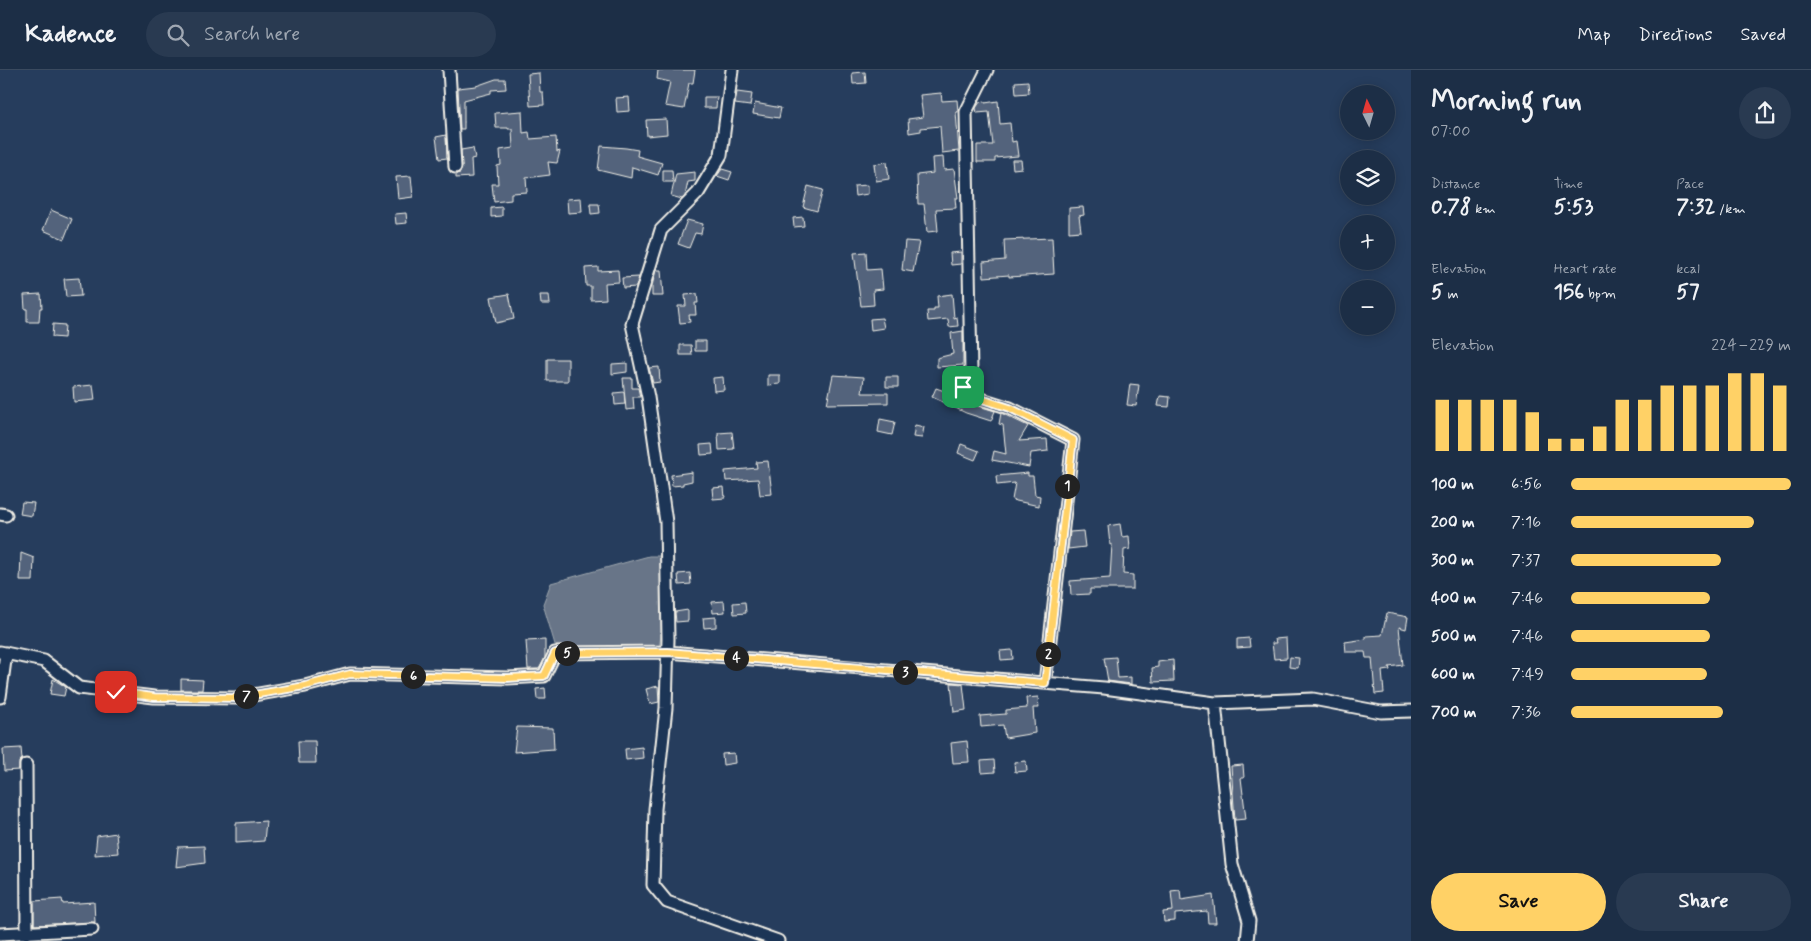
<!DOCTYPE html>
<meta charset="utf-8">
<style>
body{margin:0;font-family:Mynerve,sans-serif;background:#293a51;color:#f1f3f6;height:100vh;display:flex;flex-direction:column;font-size:19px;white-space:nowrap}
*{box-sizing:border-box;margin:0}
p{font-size:16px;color:#a0a8b3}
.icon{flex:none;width:28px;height:28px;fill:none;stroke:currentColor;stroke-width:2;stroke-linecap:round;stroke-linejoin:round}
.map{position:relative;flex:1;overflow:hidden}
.side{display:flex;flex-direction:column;background:#1c2e46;width:400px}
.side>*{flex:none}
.needle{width:32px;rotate:355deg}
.fabs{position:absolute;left:1340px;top:15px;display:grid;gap:10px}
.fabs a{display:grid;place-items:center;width:55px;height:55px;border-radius:50%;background:#1c2e46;box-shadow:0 2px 12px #0003,0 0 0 1px #3a4a5f;font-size:25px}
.pin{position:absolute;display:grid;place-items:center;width:42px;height:42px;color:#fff;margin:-21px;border-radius:10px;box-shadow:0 2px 8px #0006}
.km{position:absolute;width:25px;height:25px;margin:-12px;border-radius:50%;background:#222;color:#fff;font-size:14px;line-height:25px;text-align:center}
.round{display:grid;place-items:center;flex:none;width:52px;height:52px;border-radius:26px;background:#293a51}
.headline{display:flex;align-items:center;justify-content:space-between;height:85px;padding:0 20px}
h1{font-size:28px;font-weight:700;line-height:38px}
.stats{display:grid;grid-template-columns:repeat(3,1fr);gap:8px;height:85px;padding:5px 20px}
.stats div{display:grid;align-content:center}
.stats b{font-size:21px;font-weight:700}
.stats small{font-size:14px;font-weight:400}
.stats p{font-size:14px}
.chart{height:140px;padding:10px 20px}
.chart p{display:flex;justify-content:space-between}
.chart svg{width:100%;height:90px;margin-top:5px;stroke:#ffd166;stroke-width:6}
.primary-button{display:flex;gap:10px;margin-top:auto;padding:10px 20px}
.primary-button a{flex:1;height:58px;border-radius:30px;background:#ffd166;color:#111;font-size:20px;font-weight:700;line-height:58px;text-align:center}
.primary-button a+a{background:#293a51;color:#f1f3f6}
ul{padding:0 20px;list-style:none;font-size:16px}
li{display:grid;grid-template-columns:80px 60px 1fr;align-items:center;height:38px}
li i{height:12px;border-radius:6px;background:#ffd166}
header{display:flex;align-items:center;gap:30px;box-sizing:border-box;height:70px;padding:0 25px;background:#1c2e46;border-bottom:1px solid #3a4a5f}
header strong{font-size:24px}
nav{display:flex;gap:28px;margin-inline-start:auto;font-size:18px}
.search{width:350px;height:45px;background:#293a51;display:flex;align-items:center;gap:12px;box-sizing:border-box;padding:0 18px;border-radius:28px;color:#a0a8b3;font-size:19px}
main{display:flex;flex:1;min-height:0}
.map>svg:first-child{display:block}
.water{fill:#677588;stroke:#9fa7ae}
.building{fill:#52647b;stroke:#f4f1e8}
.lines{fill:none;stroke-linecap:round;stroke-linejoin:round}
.minor-casing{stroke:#f4f1e8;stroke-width:15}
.minor{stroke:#1d3557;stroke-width:11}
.route-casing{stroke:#fff;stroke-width:10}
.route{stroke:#ffd166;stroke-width:6}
</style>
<header>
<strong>Kadence</strong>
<div class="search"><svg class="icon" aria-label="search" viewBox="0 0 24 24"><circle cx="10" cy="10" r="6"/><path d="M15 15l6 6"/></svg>Search here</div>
<nav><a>Map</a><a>Directions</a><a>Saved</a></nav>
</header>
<main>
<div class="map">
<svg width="1411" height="871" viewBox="0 0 1411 871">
<rect width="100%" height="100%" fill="#263d5d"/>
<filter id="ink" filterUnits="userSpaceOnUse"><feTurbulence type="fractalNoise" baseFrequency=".02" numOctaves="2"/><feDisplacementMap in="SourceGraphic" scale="10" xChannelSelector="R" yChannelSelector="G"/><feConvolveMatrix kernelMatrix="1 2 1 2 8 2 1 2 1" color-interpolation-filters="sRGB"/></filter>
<g filter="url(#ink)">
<path class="water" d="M649 486H663V552L659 578H556L543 534 551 513Z"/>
<path class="building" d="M658 0H695L693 13H689L684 39 665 36 670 12 657 9Z
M865 2 866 13 853 14 852 3Z
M539 3 540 22H543L544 35 530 36 528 4Z
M496 9H505L506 19 491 20V23L464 30V59H460L458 18 476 16Z
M1028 11 1029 23 1016 24 1015 12Z
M737 22 752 24 750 36 735 34Z
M941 23 942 31 957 30 958 42H956L959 81 942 83 940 56 921 58V61L909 63 908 49 923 47 920 25Z
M629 27 630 41 617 42 616 28Z
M704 27H717L716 38H704Z
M985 31V33L998 31 1000 54 1010 53 1012 72 1016 71 1018 86 995 88V92H977V75H993L989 42 977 43 976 38 980 32Z
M755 33 781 38 779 48 753 44Z
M522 41 523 63 529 62 530 69 556 67 557 82 560 81 557 93 548 92 550 105 526 108 527 122 511 123V130L494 132 492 114H498L497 96 501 95 500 80 513 78 512 59H508V58H496L495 43Z
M666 49 667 64 647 66 646 50Z
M446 65 447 88 439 89 436 67Z
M601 76 626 78 638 80 637 86 662 93 658 105 632 97 631 108 598 100Z
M473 78 475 88 471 89 472 107 456 108V104L460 103 462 97 461 80Z
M943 87 944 100 954 99 958 128H955L956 138 936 139 938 161 927 162 924 134H918L917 105 933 103 932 88Z
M1012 90H1021L1022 98 1013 99Z
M887 92 889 109 876 111 874 94Z
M722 99 732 102 729 110 717 106Z
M663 100H672L673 112H663Z
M695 102V111L688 112 685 126 682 129 671 126 676 104Z
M411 106 413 127 398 129 396 107Z
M868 115V124L855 126 854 116Z
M808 116 823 120 817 141 803 137Z
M581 128 582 142 568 143 567 129Z
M590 134H599L600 143 591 144Z
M502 137V146L491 147V138Z
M1083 137 1084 145 1079 146 1081 161 1069 162V138Z
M51 140 72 149 64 169 43 160Z
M406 143 407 153 396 154 395 144Z
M803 147 804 156 794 157 793 148Z
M687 150 703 154 701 164 695 163 689 178 678 174Z
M1052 168 1054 204 1009 207V205L984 207 983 192 1005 190 1004 170Z
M905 171 919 172 913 202 902 200Z
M866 182 867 200 881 199 883 219 873 220 874 235 861 236 854 183Z
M961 182V194L951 195 950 183Z
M598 197V201L618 200 619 212 605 213 606 229 591 230V216H586L585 198Z
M656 200H661L663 226H652V216Z
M639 207 636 217 623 218 622 208Z
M79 208 81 226 66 227 64 209Z
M41 224 42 238H40L39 252H27V239H25L24 225Z
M509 224 514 249 496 253 491 227Z
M697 224 698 233H695L696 245H689L690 252 680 253 678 236H686L685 225Z
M952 224 954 248 957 247 958 256 949 257 948 249 928 251 927 241H934V238H938L937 226Z
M540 225H549L550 234H541Z
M882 248 884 258 871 260 870 249Z
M53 254 65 255 64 268 52 267Z
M963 261V295L937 297V288L953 284 951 263Z
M695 271H706V281H695Z
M680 275H691L692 285H680Z
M547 289H568V311H547Z
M627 293V302L612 304V294Z
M659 297 660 312 653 313 649 298Z
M768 305H780V314L768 315Z
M833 305 864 307 862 323H888V333L827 334Z
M723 307 724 320 714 321 713 308Z
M886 307H898V317H886Z
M623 308H632V318H638L640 327H633L634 339 626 340Z
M1130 314 1139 315 1136 336 1127 335Z
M93 315 95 330 74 332 73 317Z
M936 318 950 323 951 319 957 321 969 333 995 341 991 351 966 343 932 327Z
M624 322 625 334 615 335 614 323Z
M1160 326 1170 327 1169 337 1158 336Z
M1001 343 1028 356 1019 371 1047 369 1048 381 1031 383 1029 397 992 390 994 381 1006 384 1003 355 999 354Z
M880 349 895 352 892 365 878 362Z
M915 355 924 357 922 368 913 367Z
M732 362 734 379 719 380 718 363Z
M712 374 713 384 701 385 700 375Z
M961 374 979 381 975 390 958 383Z
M768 391 772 424 760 425 758 409 726 411 725 401 757 398 756 392Z
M692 402V411L683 413V415L672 416 671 405Z
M1028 403V406H1033L1035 425 1040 426 1039 436 1012 430 1015 413 997 415 996 406Z
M724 417 725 428 713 429 712 418Z
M22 432 34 433 32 446 20 444Z
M1120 454 1122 467 1129 466 1130 479 1124 480 1123 504 1133 505V519H1090V524L1071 525 1070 511 1110 508 1112 474 1110 475 1108 456Z
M1083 461 1085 477 1068 479 1070 462Z
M21 483 34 488 33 511H20Z
M690 503 691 514 679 515 678 504Z
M724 531 725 542 713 543 712 532Z
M745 532 746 543 734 544 733 533Z
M688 540V551L676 552 675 542Z
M1387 543 1408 547 1406 559 1399 557 1403 595 1389 597 1390 600 1382 601 1384 623 1375 624 1372 588H1366L1365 582H1346L1345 572 1366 569V566L1382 565Z
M716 547V557L704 558 703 548Z
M1249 568 1250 577 1237 578V569Z
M1286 568 1287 588 1274 589 1272 573H1276L1275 569Z
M545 570V588L539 599H528L526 571Z
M1012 580 1013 589 1001 590 1000 581Z
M1116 587 1118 608 1131 607V614L1108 611 1104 588Z
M1290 587 1299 588 1298 598 1289 597Z
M1173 590 1174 611 1153 612 1152 598 1158 597V592Z
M53 609 66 617 64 626 50 624Z
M181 609 203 610 202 620H181Z
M951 613 963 614 966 640 954 642Z
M658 616 659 632 650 634 646 619Z
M545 618 546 629H537L536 619Z
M1038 627 1039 638H1033L1035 663 1005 668 1003 655 981 657 980 646 1006 644V640L1027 638 1026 628Z
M517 657 553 658 554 679 514 682Z
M298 671H315L316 693H299Z
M967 671 969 692 953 693 951 673Z
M642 677 643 688 626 690 625 679Z
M21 678 22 689 19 692V700L4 701 3 679Z
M734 683 735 693 723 695 722 684Z
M994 690 995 702 982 703 981 691Z
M1026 691 1027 701 1015 702 1014 692Z
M1243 695 1244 708H1241L1246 749 1235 750 1231 696Z
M266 751 264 771 236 773V753Z
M116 763 118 783 95 785 97 766Z
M204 776 205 793 176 797 178 777Z
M1180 820 1181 830 1213 825 1216 853H1208L1207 841 1175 844V851L1164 852 1163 842 1173 841 1171 821Z
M62 829 63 834 94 832 95 852 34 855V831Z"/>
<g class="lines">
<defs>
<path id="minor" d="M449 0 455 97
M732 0 721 85 698 123 661 160 632 254 648 327 666 452 668 569 666 638 655 739 653 815 667 832 778 871
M987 0 966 42 971 301 966 308 963 317 972 326 1010 338 1073 370 1045 613
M0 444 6 445
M0 582 44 591 79 618 154 627 236 628 305 616 350 604 508 608 544 606 555 583 668 582 1104 618 1215 633
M0 627 6 583
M26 695 27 864
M0 864 92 859
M1247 871 1249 851 1232 794 1215 633 1313 629 1381 642 1411 641"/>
</defs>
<use href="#minor" class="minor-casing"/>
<use href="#minor" class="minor"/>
</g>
</g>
<g class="lines" filter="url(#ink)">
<defs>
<path id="route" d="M116 622 154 627 236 628 305 616 350 604 508 608 544 606 555 583 668 582 1045 613 1073 370 1010 338 972 326 963 317"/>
</defs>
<use href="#route" class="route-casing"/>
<use href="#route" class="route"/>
</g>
</svg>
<div class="fabs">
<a><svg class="needle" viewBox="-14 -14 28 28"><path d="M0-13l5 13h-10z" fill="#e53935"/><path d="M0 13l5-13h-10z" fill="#a0a8b3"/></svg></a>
<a><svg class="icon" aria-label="layers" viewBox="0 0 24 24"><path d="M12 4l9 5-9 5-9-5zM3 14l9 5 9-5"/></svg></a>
<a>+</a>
<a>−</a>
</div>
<div class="pin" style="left:963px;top:317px;background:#1e9e55"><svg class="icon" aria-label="arrive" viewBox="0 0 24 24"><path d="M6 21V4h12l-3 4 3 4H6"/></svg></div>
<div class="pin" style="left:116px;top:622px;background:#d93025"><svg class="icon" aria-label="check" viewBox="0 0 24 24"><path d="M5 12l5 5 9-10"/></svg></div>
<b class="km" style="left:1067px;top:416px">1</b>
<b class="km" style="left:1048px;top:584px">2</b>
<b class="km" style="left:905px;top:602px">3</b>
<b class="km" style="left:736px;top:588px">4</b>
<b class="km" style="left:567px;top:583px">5</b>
<b class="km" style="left:413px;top:606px">6</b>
<b class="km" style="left:246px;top:626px">7</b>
</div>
<section class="side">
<div class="headline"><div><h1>Morning run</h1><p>07:00</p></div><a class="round"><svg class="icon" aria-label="share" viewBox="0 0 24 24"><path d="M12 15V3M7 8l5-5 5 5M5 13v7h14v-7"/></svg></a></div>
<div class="stats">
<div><p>Distance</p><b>0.78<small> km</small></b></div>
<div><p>Time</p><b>5:53</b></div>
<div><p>Pace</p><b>7:32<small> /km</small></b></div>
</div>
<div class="stats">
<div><p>Elevation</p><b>5<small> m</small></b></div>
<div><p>Heart rate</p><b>156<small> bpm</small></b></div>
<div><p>kcal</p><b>57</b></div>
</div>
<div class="chart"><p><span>Elevation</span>224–229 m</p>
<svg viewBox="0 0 160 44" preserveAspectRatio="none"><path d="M5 44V19M15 44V19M25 44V19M35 44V19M45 44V25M55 44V38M65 44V38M75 44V32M85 44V19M95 44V19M105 44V12M115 44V12M125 44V12M135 44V6M145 44V6M155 44V12"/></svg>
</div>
<ul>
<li><b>100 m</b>6:56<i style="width:100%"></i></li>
<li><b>200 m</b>7:16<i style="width:83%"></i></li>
<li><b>300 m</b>7:37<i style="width:68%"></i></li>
<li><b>400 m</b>7:46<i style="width:63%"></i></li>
<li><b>500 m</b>7:46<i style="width:63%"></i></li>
<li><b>600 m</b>7:49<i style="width:62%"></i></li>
<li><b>700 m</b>7:36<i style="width:69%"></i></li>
</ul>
<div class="primary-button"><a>Save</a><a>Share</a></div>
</section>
</main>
